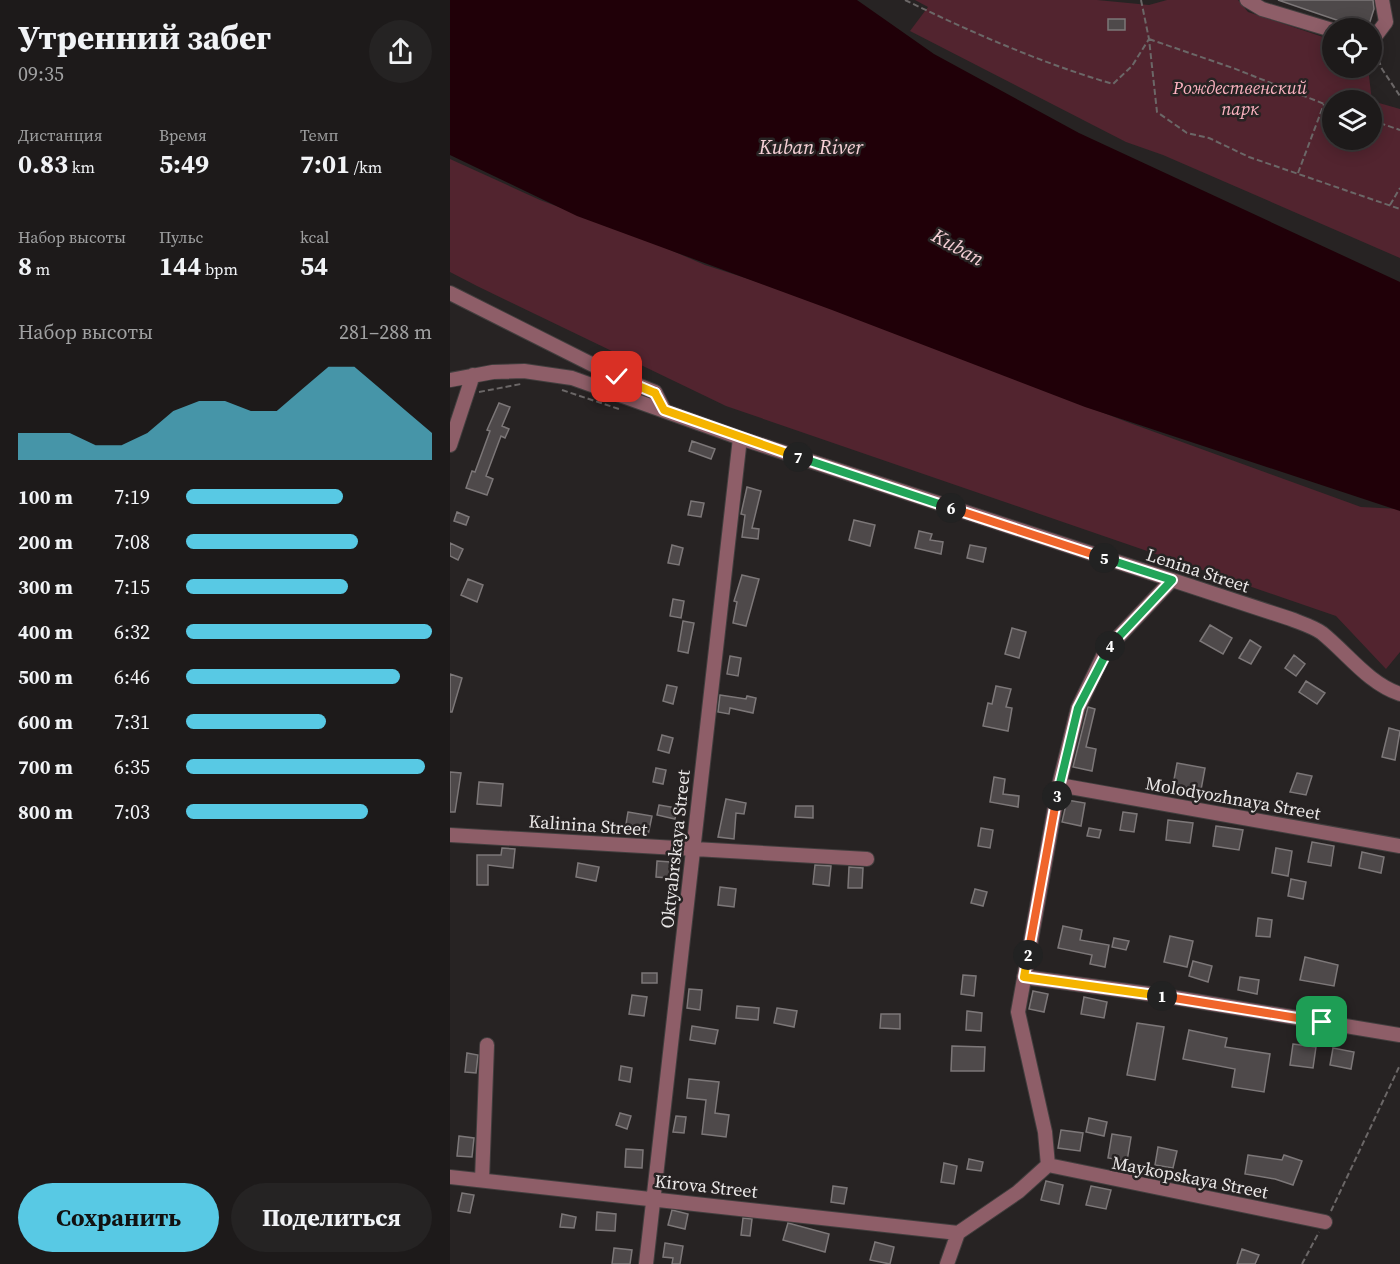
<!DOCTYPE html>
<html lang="ru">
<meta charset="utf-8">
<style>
body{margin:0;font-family:"Source Serif 4",serif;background:#252323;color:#f1f3f6;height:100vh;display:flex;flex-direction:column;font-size:22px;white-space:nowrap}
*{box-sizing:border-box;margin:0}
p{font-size:20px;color:#a0a1a2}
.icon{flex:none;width:33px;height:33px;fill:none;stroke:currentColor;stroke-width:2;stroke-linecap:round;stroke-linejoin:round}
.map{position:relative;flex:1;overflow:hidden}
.drawer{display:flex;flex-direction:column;background:#1d1a1a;width:450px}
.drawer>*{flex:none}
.tools{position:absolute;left:872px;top:18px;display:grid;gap:12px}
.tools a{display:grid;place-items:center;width:60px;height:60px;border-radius:50%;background:#1d1a1a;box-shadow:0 3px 15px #0003,0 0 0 2px #3b3839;font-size:30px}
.pin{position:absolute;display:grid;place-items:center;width:51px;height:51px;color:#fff;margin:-26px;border-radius:12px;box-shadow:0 3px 9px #0006}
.km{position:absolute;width:30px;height:30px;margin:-15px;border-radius:50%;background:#222;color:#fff;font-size:16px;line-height:30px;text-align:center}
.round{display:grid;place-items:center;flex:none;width:63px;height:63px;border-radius:32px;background:#252323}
.headline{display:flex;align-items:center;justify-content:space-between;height:102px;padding:0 18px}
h1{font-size:33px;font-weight:700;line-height:45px}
.metrics{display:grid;grid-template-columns:repeat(3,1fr);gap:9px;height:102px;padding:6px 18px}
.metrics div{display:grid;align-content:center}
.metrics b{font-size:26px;font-weight:700}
.metrics small{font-size:16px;font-weight:400}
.metrics p{font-size:16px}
.chart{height:168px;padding:12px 18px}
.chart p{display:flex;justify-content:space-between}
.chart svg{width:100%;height:108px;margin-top:6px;fill:#58c9e4;opacity:.7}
.primary-button{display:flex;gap:12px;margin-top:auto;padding:12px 18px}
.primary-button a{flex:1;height:69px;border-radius:36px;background:#58c9e4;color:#111;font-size:24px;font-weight:700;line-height:69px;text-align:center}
.primary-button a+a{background:#252323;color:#f1f3f6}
ul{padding:0 18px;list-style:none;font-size:20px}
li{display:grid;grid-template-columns:96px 72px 1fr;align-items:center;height:45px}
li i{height:15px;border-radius:8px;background:#58c9e4}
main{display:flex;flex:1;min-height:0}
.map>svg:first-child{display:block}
.green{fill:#52242f;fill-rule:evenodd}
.water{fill:#200008}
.building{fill:#4e494a;stroke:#7c7778;stroke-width:1.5}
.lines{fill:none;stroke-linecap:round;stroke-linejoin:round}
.minor-casing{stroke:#423e3e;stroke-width:16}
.path{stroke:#6b6767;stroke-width:2;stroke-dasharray:6 3;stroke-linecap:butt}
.minor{stroke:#8e5e68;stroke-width:14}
.split-1-casing{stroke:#fff;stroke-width:12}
.split-2-casing{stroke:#fff;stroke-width:12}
.split-3-casing{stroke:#fff;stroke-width:12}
.split-4-casing{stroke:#fff;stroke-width:12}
.split-5-casing{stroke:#fff;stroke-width:12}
.split-6-casing{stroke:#fff;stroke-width:12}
.split-7-casing{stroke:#fff;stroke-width:12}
.split-8-casing{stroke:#fff;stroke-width:12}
.split-9-casing{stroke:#fff;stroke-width:12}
.split-1{stroke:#f0652b;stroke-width:8}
.split-2{stroke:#f5b400;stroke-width:8}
.split-3{stroke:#f0652b;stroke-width:8}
.split-4{stroke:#22a559;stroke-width:8}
.split-5{stroke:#22a559;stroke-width:8}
.split-6{stroke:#f0652b;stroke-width:8}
.split-7{stroke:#22a559;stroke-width:8}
.split-8{stroke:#f5b400;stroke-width:8}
.split-9{stroke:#f5b400;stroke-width:8}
.labels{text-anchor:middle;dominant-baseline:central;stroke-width:5;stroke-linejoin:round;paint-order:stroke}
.park-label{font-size:18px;font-style:italic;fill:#fcb3c1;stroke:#272323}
.street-label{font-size:18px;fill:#eae7e7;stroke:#272323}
.water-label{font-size:20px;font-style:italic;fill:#f6d0d6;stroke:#272323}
</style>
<main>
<section class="drawer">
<div class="headline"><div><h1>Утренний забег</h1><p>09:35</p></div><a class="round"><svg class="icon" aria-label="share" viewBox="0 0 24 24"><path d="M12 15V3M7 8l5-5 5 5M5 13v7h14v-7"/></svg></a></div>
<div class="metrics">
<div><p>Дистанция</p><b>0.83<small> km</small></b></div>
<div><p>Время</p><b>5:49</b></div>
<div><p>Темп</p><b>7:01<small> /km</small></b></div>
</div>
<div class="metrics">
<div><p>Набор высоты</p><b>8<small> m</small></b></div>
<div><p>Пульс</p><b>144<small> bpm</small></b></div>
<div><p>kcal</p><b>54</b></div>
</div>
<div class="chart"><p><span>Набор высоты</span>281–288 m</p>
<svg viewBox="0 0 160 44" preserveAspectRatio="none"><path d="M0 44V33L10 33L20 33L30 38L40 38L50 33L60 24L70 20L80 20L90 24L100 24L110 15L120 6L130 6L140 15L150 24L160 33V44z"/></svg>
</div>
<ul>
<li><b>100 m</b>7:19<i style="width:64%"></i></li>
<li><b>200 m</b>7:08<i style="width:70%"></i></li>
<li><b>300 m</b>7:15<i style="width:66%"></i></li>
<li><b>400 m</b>6:32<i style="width:100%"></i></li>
<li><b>500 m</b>6:46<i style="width:87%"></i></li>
<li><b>600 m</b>7:31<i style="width:57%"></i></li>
<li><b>700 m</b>6:35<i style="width:97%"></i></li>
<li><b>800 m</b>7:03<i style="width:74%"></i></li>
</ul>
<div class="primary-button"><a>Сохранить</a><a>Поделиться</a></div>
</section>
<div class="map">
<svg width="950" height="1264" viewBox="0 0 950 1264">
<rect width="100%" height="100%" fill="#272323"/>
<path class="green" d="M465 0H647L699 5 717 0H788L798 12 882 40V68H918L922 101 950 109V258L713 155 676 142 460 31 478 7ZM882 100H921V140H882Z
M0 159 90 200 195 239 255 265 361 299 677 422 911 507 950 509V652L936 669 886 616 276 406 27 286 0 272Z"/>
<path class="water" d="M0 0H407L484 54 629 133 950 282V511L635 407 382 310 127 216 0 155Z"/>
<path class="building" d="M828 0H923L924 9 918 28H910Z
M658 19H675V30H658Z
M49 403 60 407 52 426 59 429 55 438 51 436 36 476 43 479 37 495 16 488 22 471 25 472 40 431 37 430Z
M242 441 265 449 261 459 239 451Z
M297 487 311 491 302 528 309 529 308 539 292 537 295 515 291 514Z
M241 501 254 503 251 517 238 515Z
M7 512 19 517 16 525 4 521Z
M404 520 425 525 420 546 399 540Z
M469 531 482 534 480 540 493 542 491 554 465 548Z
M0 543 13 549 8 560 0 556Z
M222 545 233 548 229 565 218 563Z
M520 545 536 548 533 562 517 558Z
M292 575 309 579 296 626 283 623 287 602 284 601Z
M18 579 33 585 27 602 11 595Z
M223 599 234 601 231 618 220 616Z
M233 621 244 623 238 653 228 651Z
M760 625 782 638 773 654 750 641Z
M562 628 576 632 569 658 555 654Z
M800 640 811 647 801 664 789 658Z
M844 655 855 664 846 676 835 668Z
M280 656 291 658 288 676 277 674Z
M0 674 12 678 2 712H0Z
M856 681 875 693 867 704 849 692Z
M217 685 227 687 223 704 213 701Z
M546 686 561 689 556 707 562 708 558 731 533 726 538 703 542 704Z
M270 695 296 699 297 696 306 698 303 713 280 708 279 714 268 712Z
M638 707 645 709 636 747 646 749 642 771 623 767Z
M939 728 950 731 945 760 932 757Z
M212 735 223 738 219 753 208 750Z
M727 763 755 768 751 790 723 785Z
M206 768 216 770 213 784 203 782Z
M0 772 11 773 5 812H0Z
M847 773 862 776 856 795 840 792Z
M544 777 555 779 553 794 569 796 568 807 540 802Z
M29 782 53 784 51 806 27 804Z
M276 799 296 803 294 814 286 813 284 839 268 837Z
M617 800 635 803 631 826 612 822Z
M209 805 227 808 225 819 207 815Z
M346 806H363V818L345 817Z
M178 812 202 816 198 835 175 830Z
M673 812 687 814 684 832 670 830Z
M718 820 743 823 740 843 716 840Z
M766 826 793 830 789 850 763 846Z
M531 828 543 830 540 848 528 846Z
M639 828 651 830 649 838 637 836Z
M862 842 884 846 881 866 858 862Z
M52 848 65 849 63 868 38 865V885H27V855H51Z
M826 848 842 851 838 876 822 873Z
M912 852 934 857 931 873 909 868Z
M207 861 221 862 219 878 206 877Z
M128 863 149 867 146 881 126 877Z
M365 865 381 866 379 886 363 884Z
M399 867 413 868 412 888H398Z
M841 879 856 882 853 899 838 896Z
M270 887 286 889 284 907 268 905Z
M525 889 537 892 533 906 521 903Z
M808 918 822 920 820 937 806 936Z
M613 926 632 930 630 940 659 945 655 967 640 964 642 955 608 948Z
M720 936 743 941 737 967 714 962Z
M664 938 679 941 676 950 662 947Z
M855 957 888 965 884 986 850 980Z
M743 961 762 966 758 982 739 976Z
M192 973H207V983H192Z
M513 975 526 976 524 996 511 994Z
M790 977 809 980 807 994 788 990Z
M239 989 252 990 250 1010 237 1008Z
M583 991 598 994 594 1012 579 1009Z
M182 995 197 997 194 1016 179 1014Z
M634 997 657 1002 654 1018 631 1014Z
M287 1006 309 1008 308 1020 286 1018Z
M327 1008 347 1011 344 1027 324 1023Z
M517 1011 532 1013 531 1031 516 1030Z
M431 1014H450V1029L430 1028Z
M687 1023 714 1027 705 1080 677 1075Z
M242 1026 268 1030 265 1044 240 1040Z
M739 1030 777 1038 775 1047 820 1054 814 1092 782 1087 785 1069 733 1059Z
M843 1044 866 1047 863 1068 840 1065Z
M502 1046 535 1047 534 1071H501Z
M883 1048 904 1052 901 1069 880 1065Z
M17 1053 28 1055 26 1073 15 1072Z
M171 1066 182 1068 180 1082 169 1080Z
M239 1079 269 1082 265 1113 279 1115 276 1137 252 1134 256 1100 237 1098Z
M170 1113 181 1116 177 1129 166 1125Z
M226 1116 236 1117 234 1133 223 1132Z
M639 1118 657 1122 654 1136 636 1132Z
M611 1130 633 1133 630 1151 608 1148Z
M662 1134 681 1137 677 1161 658 1158Z
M9 1136 24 1138 22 1157 7 1156Z
M708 1147 727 1151 723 1168 705 1165Z
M176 1149 193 1150 192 1168 175 1167Z
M798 1155 832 1160 834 1155 852 1161 843 1185 825 1179 795 1174Z
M519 1159 533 1162 531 1171 517 1169Z
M494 1163 507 1166 504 1184 491 1182Z
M596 1181 613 1185 609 1204 591 1200Z
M383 1186 397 1188 394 1204 381 1202Z
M641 1186 661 1190 656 1209 636 1205Z
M12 1193 24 1195 20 1213 8 1211Z
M222 1210 238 1214 235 1229 218 1225Z
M147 1212 166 1214 165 1231 146 1230Z
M112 1214 126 1217 124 1228 110 1227Z
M293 1218 302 1219 300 1236 291 1235Z
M338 1223 379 1234 375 1252 333 1240Z
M425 1242 444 1247 440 1264 420 1260Z
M215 1243 233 1246 230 1264H222L223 1258 213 1257Z
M164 1248 182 1250 180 1264H162Z
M792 1249 809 1255 805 1264H787Z"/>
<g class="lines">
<defs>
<path id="minor" d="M797 0 812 9 882 30
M921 42 936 22 932 0
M0 293 167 377 205 392 214 410
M0 380 43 372 74 371 122 378 290 438 841 619C851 623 864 627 872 633 898 654 918 683 950 694
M0 445 23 375
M609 785 950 846
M0 835 417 859
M574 977 715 996 950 1035
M598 1165 875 1222
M0 1177 508 1233
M32 1180 37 1045
M196 1264 290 438
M497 1264 508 1233 568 1192 598 1165 595 1132 568 1012 609 785 628 708 656 650 722 580"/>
</defs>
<use href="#minor" class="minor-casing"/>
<path class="path" d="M455 0C523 33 591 63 663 84L682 66 699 39
M691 0 699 39 707 112 737 133 759 138 799 157 950 209
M699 39 783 68 882 107
M925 51 932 69 950 96
M921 120 950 130
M848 173 874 104
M940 205 950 188
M112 390 169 409
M29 392 71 384
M881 1211 950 1065
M852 1264 869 1232"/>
<use href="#minor" class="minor"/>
</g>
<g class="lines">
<defs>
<path id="split-1" d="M712 996 872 1022"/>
<path id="split-2" d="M578 955 574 977 712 996"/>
<path id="split-3" d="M578 955 607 796"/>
<path id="split-4" d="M607 796 628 708 660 646"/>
<path id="split-5" d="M654 558 722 580 660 646"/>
<path id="split-6" d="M501 508 654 558"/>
<path id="split-7" d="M348 457 501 508"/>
<path id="split-8" d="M205 393 214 410 348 457"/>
<path id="split-9" d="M167 377 205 393"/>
</defs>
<use href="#split-1" class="split-1-casing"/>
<use href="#split-2" class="split-2-casing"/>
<use href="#split-3" class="split-3-casing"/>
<use href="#split-4" class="split-4-casing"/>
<use href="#split-5" class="split-5-casing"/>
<use href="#split-6" class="split-6-casing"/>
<use href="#split-7" class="split-7-casing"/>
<use href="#split-8" class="split-8-casing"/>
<use href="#split-9" class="split-9-casing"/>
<use href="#split-1" class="split-1"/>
<use href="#split-2" class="split-2"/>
<use href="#split-3" class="split-3"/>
<use href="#split-4" class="split-4"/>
<use href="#split-5" class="split-5"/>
<use href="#split-6" class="split-6"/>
<use href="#split-7" class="split-7"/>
<use href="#split-8" class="split-8"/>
<use href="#split-9" class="split-9"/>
</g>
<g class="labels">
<g class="park-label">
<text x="790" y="87">Рождественский<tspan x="790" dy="21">парк</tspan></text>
</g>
<g class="street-label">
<text transform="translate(748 570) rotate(18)">Lenina Street</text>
<text transform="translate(783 798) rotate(10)">Molodyozhnaya Street</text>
<text transform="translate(138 825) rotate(4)">Kalinina Street</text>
<text transform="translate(225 849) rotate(-84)">Oktyabrskaya Street</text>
<text transform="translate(740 1177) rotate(11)">Maykopskaya Street</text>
<text transform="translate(256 1186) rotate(6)">Kirova Street</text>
</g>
<g class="water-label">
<text x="361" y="147">Kuban River</text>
<text transform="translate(508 247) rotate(29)">Kuban</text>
</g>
</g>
</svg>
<div class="tools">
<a><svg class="icon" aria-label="locate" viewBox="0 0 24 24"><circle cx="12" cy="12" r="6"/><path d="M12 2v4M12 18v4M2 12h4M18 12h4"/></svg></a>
<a><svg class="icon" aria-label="layers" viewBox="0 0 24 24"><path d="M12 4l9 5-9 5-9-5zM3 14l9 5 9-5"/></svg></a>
</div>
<div class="pin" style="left:872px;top:1022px;background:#1e9e55"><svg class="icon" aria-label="arrive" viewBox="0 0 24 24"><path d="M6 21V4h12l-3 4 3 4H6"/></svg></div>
<div class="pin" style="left:167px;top:377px;background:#d93025"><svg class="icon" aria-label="check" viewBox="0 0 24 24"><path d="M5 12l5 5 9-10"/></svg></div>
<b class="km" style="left:712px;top:996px">1</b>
<b class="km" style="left:578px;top:955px">2</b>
<b class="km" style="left:607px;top:796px">3</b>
<b class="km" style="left:660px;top:646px">4</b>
<b class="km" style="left:654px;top:558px">5</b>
<b class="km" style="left:501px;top:508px">6</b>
<b class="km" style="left:348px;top:457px">7</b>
</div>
</main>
